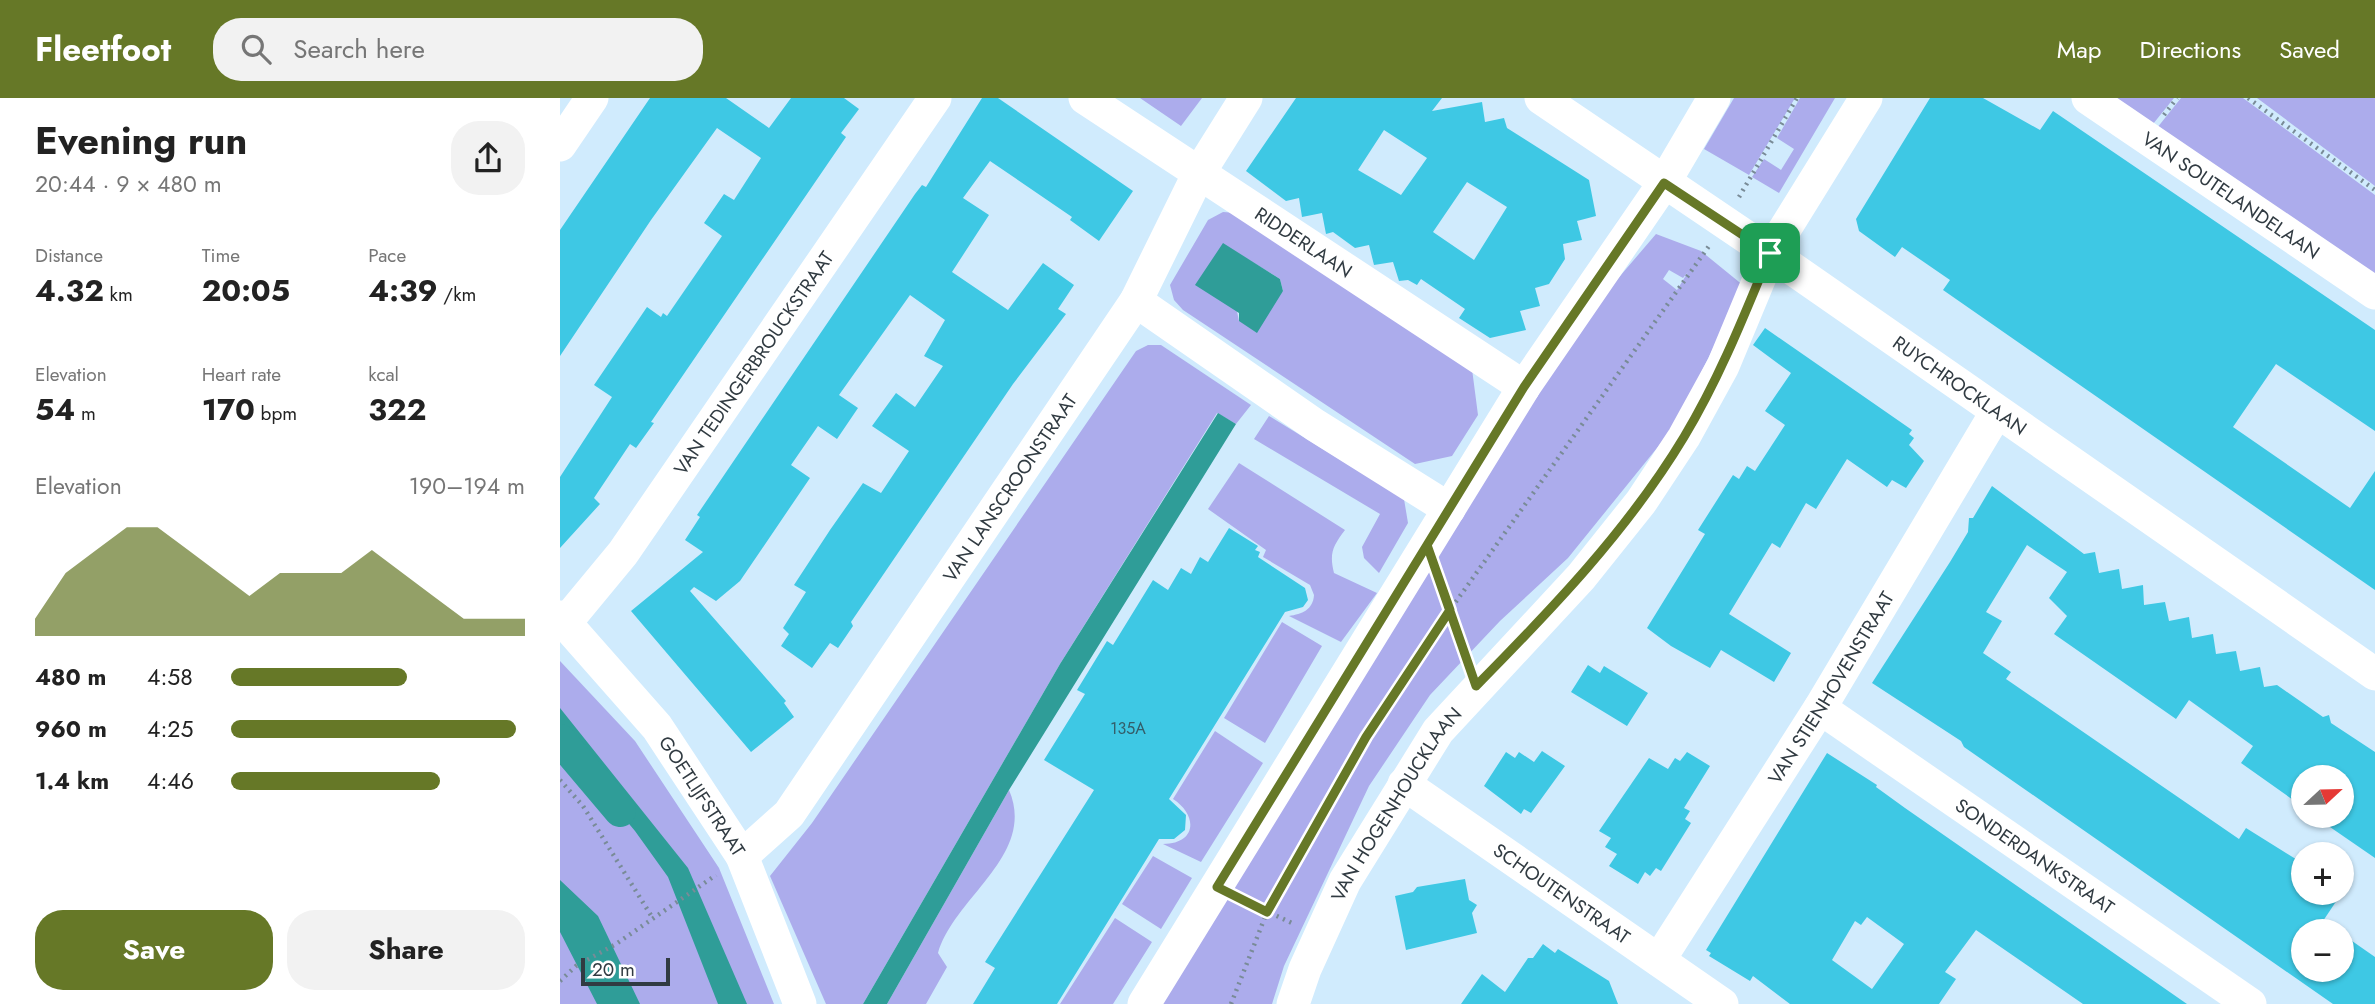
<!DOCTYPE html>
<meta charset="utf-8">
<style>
body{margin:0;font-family:Jost,sans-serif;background:#f2f2f2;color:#222;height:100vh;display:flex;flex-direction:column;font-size:26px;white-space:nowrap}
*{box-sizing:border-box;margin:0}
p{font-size:23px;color:#767676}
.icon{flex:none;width:38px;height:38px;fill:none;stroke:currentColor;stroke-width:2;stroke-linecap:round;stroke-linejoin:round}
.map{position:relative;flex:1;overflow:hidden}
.side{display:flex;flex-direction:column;background:#fff;width:560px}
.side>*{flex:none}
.needle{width:46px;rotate:68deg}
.fabs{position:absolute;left:1731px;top:667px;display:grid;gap:14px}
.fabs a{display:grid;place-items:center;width:63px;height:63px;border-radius:50%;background:#fff;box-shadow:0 2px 5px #0004;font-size:35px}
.scale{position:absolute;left:21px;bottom:18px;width:89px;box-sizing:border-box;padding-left:7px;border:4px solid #313b42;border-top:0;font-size:19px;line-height:24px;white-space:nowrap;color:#313b42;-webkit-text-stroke:5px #fff;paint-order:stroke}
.pin{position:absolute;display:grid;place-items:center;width:60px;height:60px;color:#fff;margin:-30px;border-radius:14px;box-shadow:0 4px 10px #0006}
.round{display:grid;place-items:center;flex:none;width:74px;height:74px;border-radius:28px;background:#f2f2f2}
.head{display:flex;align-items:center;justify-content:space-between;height:119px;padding:0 35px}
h1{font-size:38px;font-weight:700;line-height:52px}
.stats{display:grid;grid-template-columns:repeat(3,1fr);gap:10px;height:119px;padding:7px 35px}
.stats div{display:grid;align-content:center}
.stats b{font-size:30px;font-weight:700}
.stats small{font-size:19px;font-weight:400}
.stats p{font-size:19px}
.chart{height:196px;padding:14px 35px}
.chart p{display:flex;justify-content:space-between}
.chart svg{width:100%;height:126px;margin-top:7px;fill:#667827;opacity:.7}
.action{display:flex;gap:14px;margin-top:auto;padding:14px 35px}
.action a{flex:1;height:80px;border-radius:28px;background:#667827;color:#fff;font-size:28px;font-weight:700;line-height:80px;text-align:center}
.action a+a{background:#f2f2f2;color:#222}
ul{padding:0 35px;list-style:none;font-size:23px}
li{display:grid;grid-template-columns:112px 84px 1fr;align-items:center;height:52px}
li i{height:18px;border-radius:9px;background:#667827}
header{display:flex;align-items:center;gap:42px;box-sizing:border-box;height:98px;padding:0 35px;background:#667827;color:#fff}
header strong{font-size:33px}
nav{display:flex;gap:38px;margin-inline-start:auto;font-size:24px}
.search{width:490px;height:63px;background:#f2f2f2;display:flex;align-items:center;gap:18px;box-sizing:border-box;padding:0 24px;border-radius:28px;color:#767676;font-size:26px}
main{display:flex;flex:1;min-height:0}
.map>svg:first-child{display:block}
.green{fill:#acacec;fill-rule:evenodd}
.water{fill:#2f9d98}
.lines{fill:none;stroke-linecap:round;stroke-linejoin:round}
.canal{stroke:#2f9d98;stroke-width:32}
.building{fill:#3ec8e4;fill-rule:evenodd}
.path{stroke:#798b97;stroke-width:4.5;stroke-dasharray:2 5;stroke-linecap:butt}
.minor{stroke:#fff;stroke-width:33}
.route-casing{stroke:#fff;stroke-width:14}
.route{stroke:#667827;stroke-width:9}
.labels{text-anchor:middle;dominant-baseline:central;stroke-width:7;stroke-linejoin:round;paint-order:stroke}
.number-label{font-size:16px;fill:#345e6a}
.street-label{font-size:19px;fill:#313b42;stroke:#fff}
</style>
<header>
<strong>Fleetfoot</strong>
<div class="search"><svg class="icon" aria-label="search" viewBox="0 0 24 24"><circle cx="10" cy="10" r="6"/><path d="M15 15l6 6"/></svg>Search here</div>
<nav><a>Map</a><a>Directions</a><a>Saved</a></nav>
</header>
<main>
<section class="side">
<div class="head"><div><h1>Evening run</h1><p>20:44 · 9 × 480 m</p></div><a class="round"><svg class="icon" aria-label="share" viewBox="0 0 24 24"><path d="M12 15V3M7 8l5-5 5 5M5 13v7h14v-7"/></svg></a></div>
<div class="stats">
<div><p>Distance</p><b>4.32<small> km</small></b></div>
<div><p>Time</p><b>20:05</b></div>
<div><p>Pace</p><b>4:39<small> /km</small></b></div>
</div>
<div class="stats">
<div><p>Elevation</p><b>54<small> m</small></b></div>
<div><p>Heart rate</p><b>170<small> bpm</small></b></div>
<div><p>kcal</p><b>322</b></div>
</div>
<div class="chart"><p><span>Elevation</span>190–194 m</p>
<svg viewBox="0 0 160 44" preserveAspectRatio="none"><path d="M0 44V38L10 22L20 14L30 6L40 6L50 14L60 22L70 30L80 22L90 22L100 22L110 14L120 22L130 30L140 38L150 38L160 38V44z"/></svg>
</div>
<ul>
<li><b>480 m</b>4:58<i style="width:60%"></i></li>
<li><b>960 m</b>4:25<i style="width:97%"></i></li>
<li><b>1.4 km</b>4:46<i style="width:71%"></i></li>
</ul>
<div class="action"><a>Save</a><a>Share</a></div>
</section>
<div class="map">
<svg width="1815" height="906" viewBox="0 0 1815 906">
<rect width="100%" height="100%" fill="#d0ebfd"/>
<path class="green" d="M580 0H642L621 28Z
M1174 0H1235L1189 77 1144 51Z
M1240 0H1275L1219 95 1192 79 1204 61 1221 72 1234 51 1217 40Z
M1555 0H1614L1593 26Z
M1621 0H1683L1815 97V176L1597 30Z
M1697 0H1815V88Z
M663 114 677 115 912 271 918 317 892 358 855 366 623 212 614 202 610 187 648 122ZM663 146 720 181 723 193 679 223Z
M1096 136 1141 153 1184 188 1114 329 1008 460 940 523 870 597 809 688 724 868 712 906H593L1031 212ZM1109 172 1123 180 1128 174 1117 192 1103 181Z
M588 247H601L691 307 676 326 657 315 500 566 303 906H266L210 778 252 725 576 253Z
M709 318 844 401 848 425 819 475 804 460 802 449 820 416 694 341Z
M679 365 785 432C773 448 769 455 774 475L817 495 781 544 729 518C742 516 753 512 754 497L750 487 703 459 706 452 648 411Z
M722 524 762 548 705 645 664 620Z
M0 563 75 643 159 770 214 906H0Z
M655 633 703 665 641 764 603 746C637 746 638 717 613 701Z
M449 692C477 757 394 799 378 855L387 869 366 906H327Z
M593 758 632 780 601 831 562 806Z
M555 820 592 844 553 906H500Z"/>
<path class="water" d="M663 145 720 181 723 193 697 235 679 223V215L635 187Z
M658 315 676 326 449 692 327 906H303L500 566Z
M0 610 128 770 187 906H158L108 779 75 733 0 643Z
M0 782 38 818 80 906H37L0 834Z"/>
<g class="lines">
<path class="canal" d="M0 642 60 713"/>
</g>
<path class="building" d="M90 0H166L209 30 231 0H284L299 11 281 35 286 39 91 324 94 325 76 350 70 346 34 400 40 406 0 450V379L52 299 34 287 87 209 101 219 103 215 107 218 162 138 144 125 164 96 174 102 201 60 157 30 91 122 0 258V132Z
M422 0H438L573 93 539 143 510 122 512 119 430 63 403 100 429 117 392 174 448 212 483 165 514 187 498 211 506 216 453 286 291 524 293 528 278 550 270 545 252 570 221 548 229 536 223 530 246 494 234 487 270 432 303 385 321 395 349 353 312 328 336 295 355 309 383 268 364 258 385 222 350 197 279 297 298 310 277 341 258 328 231 367 250 380 180 483 156 503 134 489 130 493 226 603 224 605 234 619 191 654 71 513 143 454 125 442 140 419 137 417 355 96 362 87 366 89Z
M736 0H882L872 13 922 4 925 24 944 20 947 30 1029 82 1036 118 1017 123 1022 142 1003 146 1005 161 989 186 975 190 980 208 960 213 966 232 930 240 899 220 905 211 861 181 857 187 848 182 839 183 833 164 814 167 809 147 795 150 773 134 766 136 762 115 742 119 739 100 726 103 686 73ZM824 32 867 60 841 97 798 72ZM907 84 947 109 914 162 873 134Z
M1370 0H1423L1480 32 1493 13 1815 232V333L1716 266 1673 329 1790 410 1815 373V492L1383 192 1390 182 1342 149 1335 159 1299 133 1296 121Z
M1205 230 1352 332 1349 336 1354 340 1349 347 1364 363 1346 390 1332 382 1327 389 1287 361 1256 411 1246 405 1220 450 1212 445 1169 516 1231 555 1214 584 1161 552 1150 570 1111 548 1087 530 1145 436 1138 432 1173 377 1179 381 1187 368 1195 373 1225 327 1205 313 1231 275 1193 247Z
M1432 388 1524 456 1535 454 1539 475 1559 471 1562 491 1583 487 1584 507 1605 504 1609 523 1629 519 1632 540 1653 536 1656 556 1676 553 1680 573 1700 569 1704 589 1717 587 1763 619 1769 617 1771 625 1815 654V760L1754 718H1782V679H1743V709L1681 665 1693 648 1629 602 1616 621 1494 536 1507 518 1489 500 1507 474 1467 447 1426 514 1442 523 1423 555 1451 574 1446 581 1679 741 1686 730 1739 763 1743 767V794L1783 793 1763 823 1777 833H1743V872H1782V836L1815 859V906H1773L1404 649 1401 643 1312 585 1390 464 1408 434 1409 420H1413Z
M669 430 698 448 695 452 700 454 698 459 745 490 748 502 743 509 725 514 609 701 626 717 625 732 614 741H599L497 906H413L435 870 425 864 534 692 484 662 525 596 517 592 547 543 553 547 593 482 608 492 621 470 631 476 640 459 648 464Z
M1028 567 1040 575 1044 568 1088 595 1067 628 1011 594Z
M982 653 1005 668 971 715 964 711 961 716 924 688 946 654 955 660 959 654 974 664Z
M1127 654 1150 668 1124 710 1130 713 1125 721 1131 725 1101 773 1096 770 1090 778 1085 774 1078 786 1049 768 1057 756 1045 749 1051 740 1039 733 1089 660 1108 671 1115 660 1120 663Z
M1267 655 1317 687 1316 689 1345 710 1627 906H1523L1416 832 1385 874 1396 881 1379 906H1230L1193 878 1190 883 1149 858 1151 855 1146 852ZM1307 819 1344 846 1312 891 1272 862 1295 823 1301 827Z
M905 781 909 802 917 807 912 815 917 835 846 852 835 798 853 794 857 789Z
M983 846 995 855 998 851 1049 883 1058 906H901L922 876 945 894 968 860H973Z"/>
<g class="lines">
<path class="path" d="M1688 0 1815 92
M1604 17 1617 0
M1179 99 1237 0
M880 484 906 558
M0 682 23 708 92 819
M685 803 734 826
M0 883 16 868 56 846 156 777
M671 906 707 814 806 639 858 557 1149 148"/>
<g class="minor">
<path id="s1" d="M525 0 964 289"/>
<path id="s2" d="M981 0 1210 155 1815 576"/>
<path id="s3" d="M1528 0 1815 195"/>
<path d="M0 47 32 0"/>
<path d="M576 203 755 327 889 411"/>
<path id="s4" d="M0 519 97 629 182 758 240 906"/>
<path id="s5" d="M6 524 63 455 375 0"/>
<path id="s6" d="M1260 610 1690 906"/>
<path id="s7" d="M844 686 1162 906"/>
<path id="s8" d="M182 758 229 716 576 203 639 75 686 0"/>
<path id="s9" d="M1099 862 1260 610 1436 315"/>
<path d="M584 906 964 289 1104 85 1154 0"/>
<path id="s10" d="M733 906 745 871 785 783 878 633 1021 479 1081 404 1124 339 1163 268 1210 155 1306 0"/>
</g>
</g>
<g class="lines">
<defs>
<path id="route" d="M1210 155 1104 85 964 289 867 447 890 512 806 639 707 814 657 789 867 447 916 588C992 511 1068 432 1124 339 1159 281 1184 218 1210 155"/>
</defs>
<use href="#route" class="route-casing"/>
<use href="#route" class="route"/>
</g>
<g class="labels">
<g class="number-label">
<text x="568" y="630">135A</text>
</g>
<g class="street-label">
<text stroke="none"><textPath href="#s3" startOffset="173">VAN SOUTELANDELAAN</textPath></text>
<text stroke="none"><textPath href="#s1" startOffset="262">RIDDERLAAN</textPath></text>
<text stroke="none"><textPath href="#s5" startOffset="320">VAN TEDINGERBROUCKSTRAAT</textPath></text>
<text stroke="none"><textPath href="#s2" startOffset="508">RUYCHROCKLAAN</textPath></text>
<text stroke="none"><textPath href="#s8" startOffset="457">VAN LANSCROONSTRAAT</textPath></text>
<text stroke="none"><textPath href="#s9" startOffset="322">VAN STIENHOVENSTRAAT</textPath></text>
<text stroke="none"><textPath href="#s4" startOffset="229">GOETLIJFSTRAAT</textPath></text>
<text stroke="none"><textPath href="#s10" startOffset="226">VAN HOGENHOUCKLAAN</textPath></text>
<text stroke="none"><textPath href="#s6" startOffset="261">SONDERDANKSTRAAT</textPath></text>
<text stroke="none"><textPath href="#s7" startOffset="192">SCHOUTENSTRAAT</textPath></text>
</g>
</g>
</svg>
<div class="fabs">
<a><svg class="needle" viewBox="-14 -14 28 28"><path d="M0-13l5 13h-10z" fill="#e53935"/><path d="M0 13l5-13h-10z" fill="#767676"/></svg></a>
<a>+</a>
<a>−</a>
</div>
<div class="scale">20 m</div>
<div class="pin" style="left:1210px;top:155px;background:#1e9e55"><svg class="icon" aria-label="arrive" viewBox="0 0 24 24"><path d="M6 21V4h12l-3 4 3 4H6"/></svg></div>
</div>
</main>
